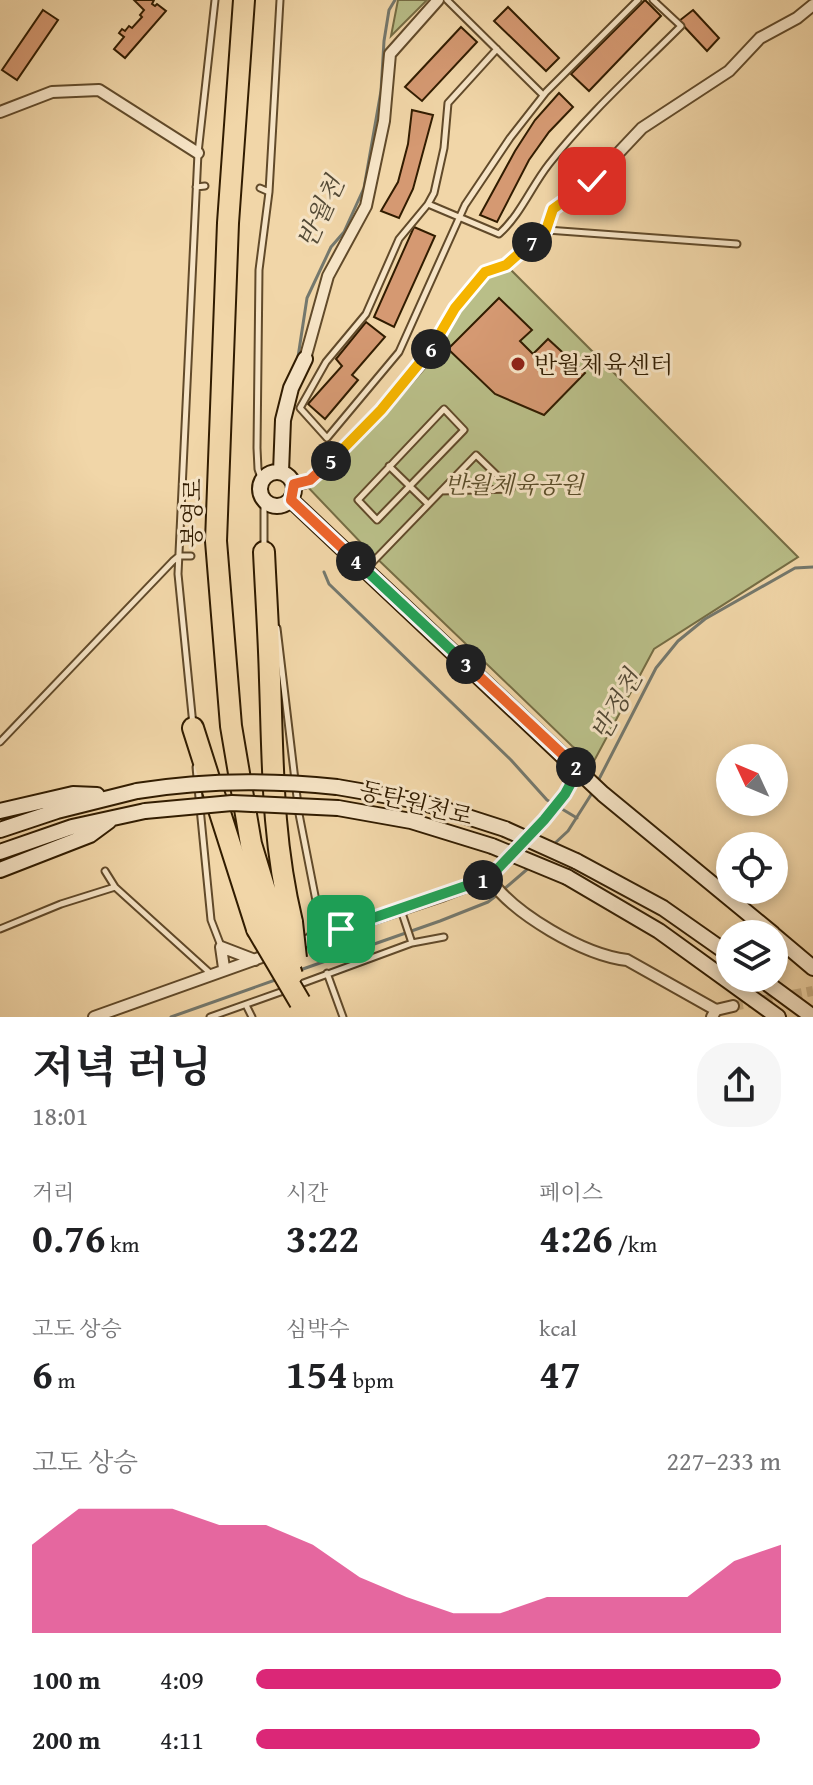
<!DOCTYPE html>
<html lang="ko">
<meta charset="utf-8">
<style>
body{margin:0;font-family:"Gentium Book Plus","Noto Serif KR",serif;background:#f6f6f6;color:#202124;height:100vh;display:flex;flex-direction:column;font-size:30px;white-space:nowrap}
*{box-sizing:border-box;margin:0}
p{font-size:26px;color:#757577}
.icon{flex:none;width:44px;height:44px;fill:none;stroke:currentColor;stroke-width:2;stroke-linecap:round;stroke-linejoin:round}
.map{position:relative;height:1017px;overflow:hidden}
.details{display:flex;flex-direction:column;background:#fff;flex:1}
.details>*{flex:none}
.needle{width:52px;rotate:314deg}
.buttons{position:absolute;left:716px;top:744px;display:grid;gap:16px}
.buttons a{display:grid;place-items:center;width:72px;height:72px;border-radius:50%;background:#fff;box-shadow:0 4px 12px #0003;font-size:40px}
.pin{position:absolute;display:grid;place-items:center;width:68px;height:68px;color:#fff;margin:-34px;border-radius:16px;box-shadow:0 4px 12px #0006}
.km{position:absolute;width:40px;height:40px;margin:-20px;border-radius:50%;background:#222;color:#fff;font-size:22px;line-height:40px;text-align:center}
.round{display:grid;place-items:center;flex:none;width:84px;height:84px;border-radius:32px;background:#f6f6f6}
.headline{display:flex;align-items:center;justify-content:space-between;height:136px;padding:0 32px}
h1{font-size:44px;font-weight:700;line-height:60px}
.figures{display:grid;grid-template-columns:repeat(3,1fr);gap:12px;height:136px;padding:8px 32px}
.figures div{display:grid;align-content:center}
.figures b{font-size:40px;font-weight:700}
.figures small{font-size:22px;font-weight:400}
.figures p{font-size:22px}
.chart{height:224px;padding:16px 32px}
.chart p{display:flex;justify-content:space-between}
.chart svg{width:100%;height:144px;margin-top:8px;fill:#db2777;opacity:.7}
ul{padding:0 32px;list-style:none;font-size:26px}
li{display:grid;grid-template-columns:128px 96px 1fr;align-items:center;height:60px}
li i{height:20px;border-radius:10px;background:#db2777}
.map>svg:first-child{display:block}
.green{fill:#b9be88;stroke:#756d44;stroke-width:2}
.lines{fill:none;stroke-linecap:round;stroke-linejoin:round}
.stream{stroke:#74786d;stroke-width:3}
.building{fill:#d59972;stroke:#311c00;stroke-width:2}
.street-tunnel{stroke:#cbb186;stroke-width:10;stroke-dasharray:10 5;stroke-linecap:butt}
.lane-casing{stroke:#614a2a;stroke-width:9}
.street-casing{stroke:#614a2a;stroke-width:14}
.secondary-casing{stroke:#311c00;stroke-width:18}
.highway-casing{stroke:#311c00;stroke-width:24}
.lane{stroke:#f6e4c6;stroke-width:5}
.street{stroke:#f6e4c6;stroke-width:10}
.secondary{stroke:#f6e4c6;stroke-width:14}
.highway{stroke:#f1d6a8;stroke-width:20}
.secondary-bridge-casing{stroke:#311c00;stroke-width:18;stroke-linecap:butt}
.highway-bridge-casing{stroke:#311c00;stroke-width:24;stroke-linecap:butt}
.secondary-bridge{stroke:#f6e4c6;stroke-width:14}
.highway-bridge{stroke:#f1d6a8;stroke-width:20}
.split-1-casing{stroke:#fff;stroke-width:16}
.split-2-casing{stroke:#fff;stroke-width:16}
.split-3-casing{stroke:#fff;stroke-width:16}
.split-4-casing{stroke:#fff;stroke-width:16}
.split-5-casing{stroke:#fff;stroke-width:16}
.split-6-casing{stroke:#fff;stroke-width:16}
.split-7-casing{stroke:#fff;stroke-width:16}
.split-8-casing{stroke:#fff;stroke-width:16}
.split-1{stroke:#22a559;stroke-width:10}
.split-2{stroke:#22a559;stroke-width:10}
.split-3{stroke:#f0652b;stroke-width:10}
.split-4{stroke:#22a559;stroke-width:10}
.split-5{stroke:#f0652b;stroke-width:10}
.split-6{stroke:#f5b400;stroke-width:10}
.split-7{stroke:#f5b400;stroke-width:10}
.split-8{stroke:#f5b400;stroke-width:10}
.poi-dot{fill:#8f2418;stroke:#f6e4c6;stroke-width:3}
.labels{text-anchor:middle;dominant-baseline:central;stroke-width:6;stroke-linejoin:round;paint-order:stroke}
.poi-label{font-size:24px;fill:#311c00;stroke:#f6e4c6;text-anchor:start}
.park-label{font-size:24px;font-style:italic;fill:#5a4d29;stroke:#f6e4c6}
.street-label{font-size:24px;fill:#311c00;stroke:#f6e4c6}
.water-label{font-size:26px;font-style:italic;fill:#534a36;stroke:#f6e4c6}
</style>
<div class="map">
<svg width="813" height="1017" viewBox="0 0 813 1017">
<rect width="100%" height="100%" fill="#f1d6a8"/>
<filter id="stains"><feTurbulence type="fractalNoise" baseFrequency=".0025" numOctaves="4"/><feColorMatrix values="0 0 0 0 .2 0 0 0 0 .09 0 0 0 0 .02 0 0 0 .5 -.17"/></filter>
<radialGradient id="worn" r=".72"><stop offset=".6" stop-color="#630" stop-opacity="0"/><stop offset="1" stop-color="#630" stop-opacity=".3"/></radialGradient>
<path class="green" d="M398 0H427L391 36Z
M506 265 798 557 654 649 594 761 572 746 366 548 304 483 381 410 485 272Z"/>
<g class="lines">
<path class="stream" d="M298 357 307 298 331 247 344 232 364 188 381 91 384 41 389 10 395 0
M324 572 329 584 511 760 547 800 577 818
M597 783 656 668 678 641 705 619 795 568 813 567
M554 844 568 831 594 790
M503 890 531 866
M300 970 440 921 488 902 497 895
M171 1017 278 979"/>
</g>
<path class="building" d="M134 0H154L152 4 155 6 157 4 166 11 125 58 114 49 124 37 119 33 122 29 125 31 129 26 132 28 142 17 140 15 144 10Z
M645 0 661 16 589 91 571 74Z
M508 7 559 58 546 71 494 21Z
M43 10 58 20 17 80 2 70Z
M693 10 719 38 707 51 679 21Z
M461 27 477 42 422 101 405 87Z
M559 93 573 107 549 132 529 160 497 222 480 215 515 151 535 120Z
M412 110 433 115 413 189 399 218 381 211 398 182 408 144Z
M414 227 435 236 394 327 374 317Z
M499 298 532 330 520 341 533 354 548 339 585 373 544 415 495 394 448 349Z
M366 322 385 337 352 375 358 380 325 419 308 404 342 366 336 359Z"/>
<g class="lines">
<path class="street-tunnel" d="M733 1006 813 991"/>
<defs>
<path id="lane" d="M447 0 543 95
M497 49 448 103 444 148 434 193 428 204 499 234C521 214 531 187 549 164 588 114 636 71 681 26L653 0
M196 187 205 186
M260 188 269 192
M428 204 399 239 366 314 326 362 300 408 327 438 399 352 465 205 510 138 546 92 638 0
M547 230 737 244
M444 409 464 430 377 520 358 500Z
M389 466 428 504
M262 481 258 469 257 448 259 270 269 192 280 0
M264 547V500
M366 569 476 455 511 489 441 491
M277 628 299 814 318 911 332 931
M193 725 178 574 198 153 215 0
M0 742 173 561 179 556H191
M196 767 211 920 221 946
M105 871 115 887
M401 910 412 943
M0 929 61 904 115 887 210 973
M310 937 318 912
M327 973 343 1017
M298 985 412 943 444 937
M246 1005 252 1017
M210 1017 289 989"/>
<path id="street" d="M0 112 52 92 99 90 198 153
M305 359 328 276 366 206 384 121 390 54 438 0
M294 484 304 483 318 473 381 410 424 360 455 308 485 272 506 265 546 230 553 209 592 181 642 128 729 71 760 38 797 18 813 5
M489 878C513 914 584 955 627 960L716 1010
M291 946 444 895 489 878 544 820 565 794 578 770
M224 968 221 947 255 960
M94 1017 273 953
M712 1017 716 1010 733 1006"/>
<path id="secondary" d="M260 489a17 17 0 1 1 34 0a17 17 0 1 1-34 0Z
M281 472 283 420 291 388 305 359
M291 500 603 794 773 934
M337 787 418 801 505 829
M338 808 411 821 492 846
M0 811 73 794 97 795
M0 830 57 811 137 791
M0 852 72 827 145 811
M576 861 663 908 730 955
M0 870 90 835 109 821
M567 877 659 931 778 1017
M774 935 813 968
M760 978 813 1017"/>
<path id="highway" d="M244 0 228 223 216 541 231 726 251 844 275 923
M264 552C266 595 269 638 270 680 273 765 272 839 292 922
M193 728 257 929"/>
</defs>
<use href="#lane" class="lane-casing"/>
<use href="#street" class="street-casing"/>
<use href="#secondary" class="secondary-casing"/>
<use href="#highway" class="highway-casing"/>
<use href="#lane" class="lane"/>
<use href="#street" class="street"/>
<use href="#secondary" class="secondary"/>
<use href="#highway" class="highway"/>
<defs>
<path id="secondary-bridge" d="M137 791C203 780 271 780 337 787
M145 811 232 803 338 808
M505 829 576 861
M492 846 567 877"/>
<path id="highway-bridge" d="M292 922 296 958
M275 923 292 975
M257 929 300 1002"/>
</defs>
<use href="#secondary-bridge" class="secondary-bridge-casing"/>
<use href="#highway-bridge" class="highway-bridge-casing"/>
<use href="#secondary-bridge" class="secondary-bridge"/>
<use href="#highway-bridge" class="highway-bridge"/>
</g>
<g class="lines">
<defs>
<path id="split-1" d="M341 929 483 880"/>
<path id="split-2" d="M483 880 489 878 544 820 565 794 578 770 576 767"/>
<path id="split-3" d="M466 664 576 767"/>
<path id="split-4" d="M356 561 466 664"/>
<path id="split-5" d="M331 461 310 480 294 484 291 500 356 561"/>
<path id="split-6" d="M331 461 381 410 431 349"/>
<path id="split-7" d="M431 349 455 308 485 272 506 265 532 242"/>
<path id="split-8" d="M532 242 546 230 553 209 592 181"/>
</defs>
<use href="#split-1" class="split-1-casing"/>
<use href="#split-2" class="split-2-casing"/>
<use href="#split-3" class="split-3-casing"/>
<use href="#split-4" class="split-4-casing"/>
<use href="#split-5" class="split-5-casing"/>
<use href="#split-6" class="split-6-casing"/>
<use href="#split-7" class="split-7-casing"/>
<use href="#split-8" class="split-8-casing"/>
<use href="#split-1" class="split-1"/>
<use href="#split-2" class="split-2"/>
<use href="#split-3" class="split-3"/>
<use href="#split-4" class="split-4"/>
<use href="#split-5" class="split-5"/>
<use href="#split-6" class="split-6"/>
<use href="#split-7" class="split-7"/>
<use href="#split-8" class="split-8"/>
</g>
<circle class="poi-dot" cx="518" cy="364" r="8"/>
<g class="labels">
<g class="poi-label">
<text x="534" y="364">반월체육센터</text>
</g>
<g class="park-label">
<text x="514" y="484">반월체육공원</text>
</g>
<g class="street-label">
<text transform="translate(192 513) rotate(-89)">봉영로</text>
<text transform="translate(416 803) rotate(14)">동탄원천로</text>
</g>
<g class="water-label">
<text transform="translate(320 212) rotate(-65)">반월천</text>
<text transform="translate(616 705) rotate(-61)">반정천</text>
</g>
</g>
<rect width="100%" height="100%" filter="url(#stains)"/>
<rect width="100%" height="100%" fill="url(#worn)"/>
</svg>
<div class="buttons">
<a><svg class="needle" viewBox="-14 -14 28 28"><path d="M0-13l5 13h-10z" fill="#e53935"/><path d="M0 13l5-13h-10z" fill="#757577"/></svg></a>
<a><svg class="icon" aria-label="locate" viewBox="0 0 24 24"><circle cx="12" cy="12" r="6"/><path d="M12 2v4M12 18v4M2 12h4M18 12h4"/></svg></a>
<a><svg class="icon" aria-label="layers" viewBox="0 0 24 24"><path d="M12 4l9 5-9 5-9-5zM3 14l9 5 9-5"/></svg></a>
</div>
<div class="pin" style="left:341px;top:929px;background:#1e9e55"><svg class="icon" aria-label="arrive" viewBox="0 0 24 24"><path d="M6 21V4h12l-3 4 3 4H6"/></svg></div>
<div class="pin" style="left:592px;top:181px;background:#d93025"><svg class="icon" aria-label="check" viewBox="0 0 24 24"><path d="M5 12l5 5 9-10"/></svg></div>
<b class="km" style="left:483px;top:880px">1</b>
<b class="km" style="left:576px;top:767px">2</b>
<b class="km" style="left:466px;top:664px">3</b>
<b class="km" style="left:356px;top:561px">4</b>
<b class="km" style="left:331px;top:461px">5</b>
<b class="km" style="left:431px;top:349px">6</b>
<b class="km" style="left:532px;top:242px">7</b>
</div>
<section class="details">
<div class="headline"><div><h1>저녁 러닝</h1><p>18:01</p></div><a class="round"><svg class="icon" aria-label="share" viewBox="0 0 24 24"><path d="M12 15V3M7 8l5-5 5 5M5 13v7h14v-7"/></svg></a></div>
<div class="figures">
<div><p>거리</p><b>0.76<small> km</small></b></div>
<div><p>시간</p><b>3:22</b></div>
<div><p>페이스</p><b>4:26<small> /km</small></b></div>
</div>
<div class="figures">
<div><p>고도 상승</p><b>6<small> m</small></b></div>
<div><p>심박수</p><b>154<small> bpm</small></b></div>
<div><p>kcal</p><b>47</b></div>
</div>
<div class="chart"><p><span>고도 상승</span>227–233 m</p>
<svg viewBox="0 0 160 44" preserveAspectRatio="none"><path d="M0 44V17L10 6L20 6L30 6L40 11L50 11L60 17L70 27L80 33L90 38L100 38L110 33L120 33L130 33L140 33L150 22L160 17V44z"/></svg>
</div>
<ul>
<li><b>100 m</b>4:09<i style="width:100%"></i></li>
<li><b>200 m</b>4:11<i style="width:96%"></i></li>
</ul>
</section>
